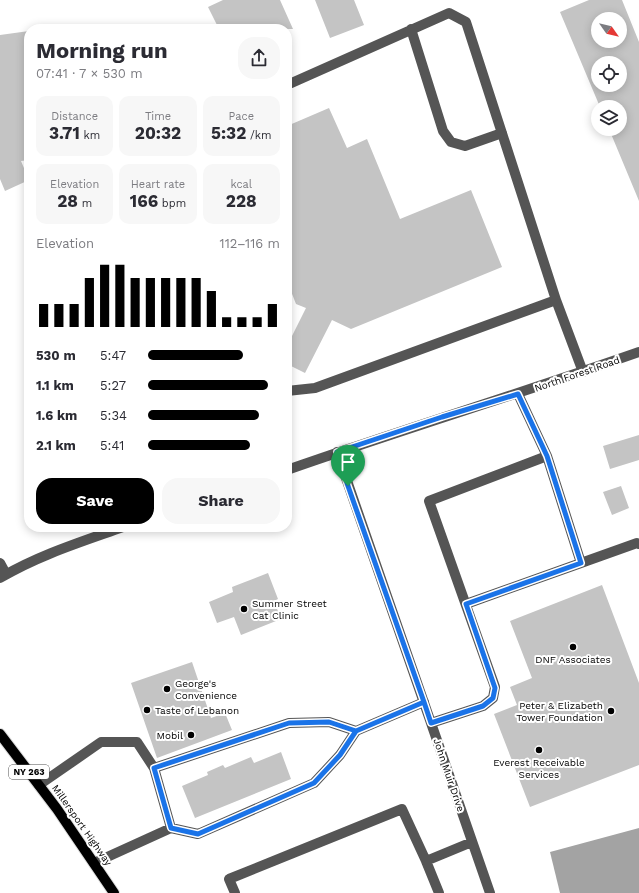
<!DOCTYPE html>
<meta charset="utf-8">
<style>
body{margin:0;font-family:"Work Sans",sans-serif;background:#f7f7f7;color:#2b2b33;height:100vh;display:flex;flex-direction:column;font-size:15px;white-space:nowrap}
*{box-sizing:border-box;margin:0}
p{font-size:13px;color:#7c7c81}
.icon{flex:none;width:22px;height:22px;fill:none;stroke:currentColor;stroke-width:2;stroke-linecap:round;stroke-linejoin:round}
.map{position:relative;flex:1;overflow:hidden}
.drawer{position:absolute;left:24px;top:24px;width:268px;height:508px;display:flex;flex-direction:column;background:#fff;border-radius:16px;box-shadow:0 2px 10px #0003}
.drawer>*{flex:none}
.needle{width:26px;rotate:124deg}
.buttons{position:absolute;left:591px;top:12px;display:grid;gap:8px}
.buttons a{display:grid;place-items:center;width:36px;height:36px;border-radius:50%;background:#fff;box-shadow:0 2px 10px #0003;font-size:20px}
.pin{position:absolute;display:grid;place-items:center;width:34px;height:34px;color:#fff;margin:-41px -17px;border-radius:50% 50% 50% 0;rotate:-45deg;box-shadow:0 0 4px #0007}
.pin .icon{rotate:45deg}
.round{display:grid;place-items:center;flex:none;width:42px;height:42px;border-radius:16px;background:#f7f7f7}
.head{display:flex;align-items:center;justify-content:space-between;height:68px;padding:0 12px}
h1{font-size:22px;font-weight:700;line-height:30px}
.metrics{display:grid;grid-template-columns:repeat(3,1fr);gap:6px;height:68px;padding:4px 12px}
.metrics div{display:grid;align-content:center;border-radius:10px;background:#f7f7f7;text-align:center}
.metrics b{font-size:17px;font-weight:700}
.metrics small{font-size:11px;font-weight:400}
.metrics p{font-size:11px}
.chart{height:112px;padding:8px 12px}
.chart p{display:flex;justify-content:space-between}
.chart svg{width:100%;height:72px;margin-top:4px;stroke:#000;stroke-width:6}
.action{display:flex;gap:8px;margin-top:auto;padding:8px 12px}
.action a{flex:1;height:46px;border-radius:16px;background:#000;color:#fff;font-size:16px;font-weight:700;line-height:46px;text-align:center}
.action a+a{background:#f7f7f7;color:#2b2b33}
ul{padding:0 12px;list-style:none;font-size:13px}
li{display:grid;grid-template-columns:64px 48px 1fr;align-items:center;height:30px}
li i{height:10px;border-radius:5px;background:#000}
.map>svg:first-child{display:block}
.water{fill:#a3a3a3}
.building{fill:#c4c4c4;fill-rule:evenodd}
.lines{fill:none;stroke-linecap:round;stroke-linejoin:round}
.major-casing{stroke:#dbdbdb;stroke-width:12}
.minor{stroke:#555;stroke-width:10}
.major{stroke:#000;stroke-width:10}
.route-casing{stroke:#fff;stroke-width:8}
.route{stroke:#1a73e8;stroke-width:5}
.poi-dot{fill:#000;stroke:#fff;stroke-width:1.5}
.labels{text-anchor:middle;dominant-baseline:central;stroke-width:4;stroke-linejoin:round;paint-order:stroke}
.shield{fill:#fff;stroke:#4c4c4c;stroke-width:1}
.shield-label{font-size:9px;font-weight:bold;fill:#000}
.street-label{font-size:10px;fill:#000;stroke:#fff}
.poi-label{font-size:10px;fill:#000;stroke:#fff;text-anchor:start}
</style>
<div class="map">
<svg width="639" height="893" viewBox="0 0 639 893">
<rect width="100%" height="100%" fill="#fff"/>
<path class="water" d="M639 828V893H560L550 852Z"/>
<path class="building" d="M223 0H280L293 29H219L208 7Z
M315 0H354L364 25 330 38Z
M589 0H622L639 42V201L609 129H620V107H600L560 12ZM598 19H620V41H598ZM598 63H620V85H598Z
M29 31V160L21 161 29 180 5 191 0 179V35Z
M329 108 347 148 367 139 400 219 471 190 502 267 351 329 332 320 305 373 287 364V346L306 308 296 304 287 281V126Z
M639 435V460L610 469 603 446Z
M621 486 629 508 612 515 603 492Z
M268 573 278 599 274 601 281 619 241 635 234 617 217 623 209 602 233 592 232 587Z
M602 585 639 683V765L530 807 494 714 517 705 510 687 532 678 510 621Z
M192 662 211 718 225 713 232 730 157 758 131 683Z
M281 752 291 779 195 818 182 786 208 775 207 772 223 765 225 768 251 757 254 763Z"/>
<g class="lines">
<defs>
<path id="major" d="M0 734 57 809 114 893"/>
</defs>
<use href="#major" class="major-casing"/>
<path class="minor" d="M411 29 443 131 451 142 465 146 502 133
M287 85 449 13 466 22 556 300 583 372
M287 391 315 388 556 300
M337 452 490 893
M287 470C404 429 522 393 639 352
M0 563 6 574
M581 563 637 543 639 544
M0 578C39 555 81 542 123 527
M466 604 581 563 547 456
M431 723 483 706 493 698 495 687 429 501 547 456 518 394
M154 768 289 723 329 722 356 731
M39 785 101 742H137L154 768 171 828
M426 861 439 893
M94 863 171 828 198 834 314 783 340 755 356 731 424 702
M235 893 229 879 402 809 426 861 472 842"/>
<use href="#major" class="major"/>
</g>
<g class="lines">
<defs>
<path id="route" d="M348 486 424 702 356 731 340 755 314 783 198 834 171 828 154 768 289 723 329 722 356 731 424 702 431 723 483 706 493 698 495 688 466 604 581 563 547 456 518 394 442 417 337 452 348 486"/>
</defs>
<use href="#route" class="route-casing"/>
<use href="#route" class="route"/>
</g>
<g class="poi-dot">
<circle cx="244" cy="609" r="4"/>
<circle cx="573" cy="647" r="4"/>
<circle cx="167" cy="689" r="4"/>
<circle cx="147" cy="710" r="4"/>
<circle cx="611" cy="711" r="4"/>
<circle cx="191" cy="735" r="4"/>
<circle cx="539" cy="750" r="4"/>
</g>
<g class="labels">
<rect class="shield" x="9" y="765" width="40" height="14" rx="3"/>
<g class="shield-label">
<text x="29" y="772">NY 263</text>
</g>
<g class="street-label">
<text transform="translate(577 374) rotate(-19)">North Forest Road</text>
<text transform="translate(449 775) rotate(71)">John Muir Drive</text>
<text transform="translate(82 825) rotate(55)">Millersport Highway</text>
</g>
<g class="poi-label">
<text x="252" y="603">Summer Street<tspan x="252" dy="12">Cat Clinic</tspan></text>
<text x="573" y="659" text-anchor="middle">DNF Associates</text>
<text x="175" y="683">George's<tspan x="175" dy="12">Convenience</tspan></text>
<text x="603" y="705" text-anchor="end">Peter &amp; Elizabeth<tspan x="603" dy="12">Tower Foundation</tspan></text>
<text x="155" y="710">Taste of Lebanon</text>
<text x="183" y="735" text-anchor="end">Mobil</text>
<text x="539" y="762" text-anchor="middle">Everest Receivable<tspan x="539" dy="12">Services</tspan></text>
</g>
</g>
</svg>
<div class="buttons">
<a><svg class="needle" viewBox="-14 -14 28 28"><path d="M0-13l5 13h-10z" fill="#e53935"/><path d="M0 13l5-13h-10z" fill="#7c7c81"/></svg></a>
<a><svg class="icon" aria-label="locate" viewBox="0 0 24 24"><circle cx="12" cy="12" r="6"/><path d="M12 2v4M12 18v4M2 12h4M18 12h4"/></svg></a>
<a><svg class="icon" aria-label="layers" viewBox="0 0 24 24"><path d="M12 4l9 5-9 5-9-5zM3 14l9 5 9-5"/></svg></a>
</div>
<div class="pin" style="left:348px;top:486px;background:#1e9e55"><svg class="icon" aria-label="arrive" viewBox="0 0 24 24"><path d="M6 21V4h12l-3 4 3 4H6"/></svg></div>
<section class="drawer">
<div class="head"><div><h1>Morning run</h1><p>07:41 · 7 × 530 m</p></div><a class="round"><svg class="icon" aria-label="share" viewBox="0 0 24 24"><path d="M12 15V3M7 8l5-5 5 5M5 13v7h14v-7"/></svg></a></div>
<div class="metrics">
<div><p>Distance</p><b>3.71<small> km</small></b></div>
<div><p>Time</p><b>20:32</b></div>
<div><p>Pace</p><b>5:32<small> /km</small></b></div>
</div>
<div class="metrics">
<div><p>Elevation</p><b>28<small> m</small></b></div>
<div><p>Heart rate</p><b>166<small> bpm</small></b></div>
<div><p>kcal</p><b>228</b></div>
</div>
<div class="chart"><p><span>Elevation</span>112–116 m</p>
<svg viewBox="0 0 160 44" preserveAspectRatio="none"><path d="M5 44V30M15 44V30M25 44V30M35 44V14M45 44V6M55 44V6M65 44V14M75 44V14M85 44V14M95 44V14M105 44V14M115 44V22M125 44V38M135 44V38M145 44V38M155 44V30"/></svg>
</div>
<ul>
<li><b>530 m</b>5:47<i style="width:72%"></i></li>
<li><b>1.1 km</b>5:27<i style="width:91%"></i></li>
<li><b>1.6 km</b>5:34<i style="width:84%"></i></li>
<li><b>2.1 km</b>5:41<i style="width:77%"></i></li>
</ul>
<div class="action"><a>Save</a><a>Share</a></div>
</section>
</div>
